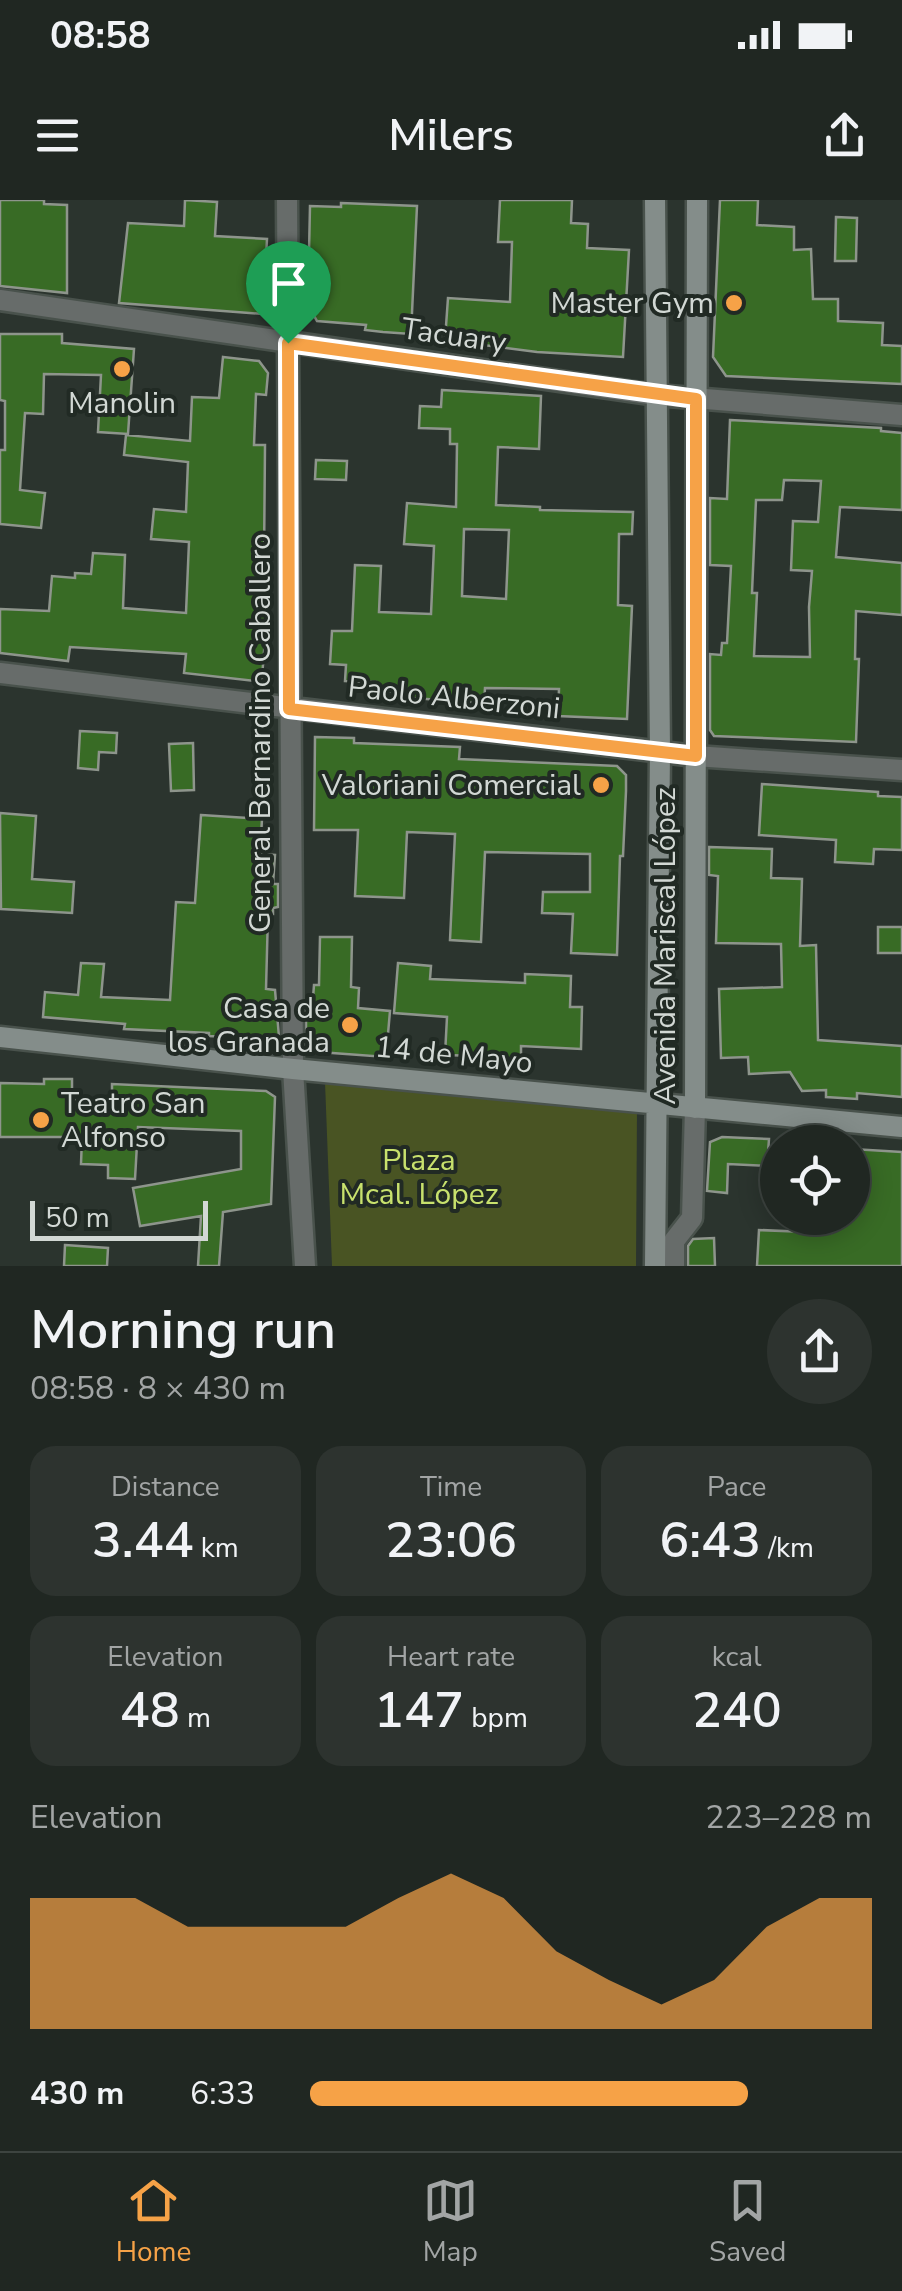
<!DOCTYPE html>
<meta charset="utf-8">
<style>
body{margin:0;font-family:"Nunito Sans",sans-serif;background:#2d332f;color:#f1f3f6;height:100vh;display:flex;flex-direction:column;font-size:38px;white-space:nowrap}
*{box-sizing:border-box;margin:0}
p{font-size:32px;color:#a2a5a5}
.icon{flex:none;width:55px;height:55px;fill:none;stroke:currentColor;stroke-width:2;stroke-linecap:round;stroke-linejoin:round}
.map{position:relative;height:1066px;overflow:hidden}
.sheet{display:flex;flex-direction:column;background:#202722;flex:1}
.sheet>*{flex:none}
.buttons{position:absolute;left:760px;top:925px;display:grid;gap:20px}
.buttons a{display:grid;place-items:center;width:110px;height:110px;border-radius:50%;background:#202722;box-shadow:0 5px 25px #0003,0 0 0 2px #3d4440;font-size:50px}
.scale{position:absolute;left:30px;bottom:25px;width:178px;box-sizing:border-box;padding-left:10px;border:5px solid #d2d8d4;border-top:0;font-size:28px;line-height:35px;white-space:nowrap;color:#d2d8d4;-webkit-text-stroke:8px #212a24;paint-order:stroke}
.pin{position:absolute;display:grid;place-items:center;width:85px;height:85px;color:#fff;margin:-102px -42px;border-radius:50% 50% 50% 0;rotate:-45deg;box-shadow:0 0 10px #0007}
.pin .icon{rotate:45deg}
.round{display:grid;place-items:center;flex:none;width:105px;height:105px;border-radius:52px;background:#2d332f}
.summary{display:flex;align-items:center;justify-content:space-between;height:170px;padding:0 30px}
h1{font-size:55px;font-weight:600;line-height:75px}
.stats{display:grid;grid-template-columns:repeat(3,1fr);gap:15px;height:170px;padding:10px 30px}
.stats div{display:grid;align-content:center;border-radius:25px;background:#2d332f;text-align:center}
.stats b{font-size:50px;font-weight:600}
.stats small{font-size:28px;font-weight:400}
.stats p{font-size:28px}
.chart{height:280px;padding:20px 30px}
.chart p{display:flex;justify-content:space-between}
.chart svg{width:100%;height:180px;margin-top:10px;fill:#f6a247;opacity:.7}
ul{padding:0 30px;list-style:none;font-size:32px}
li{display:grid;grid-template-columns:160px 120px 1fr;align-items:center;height:75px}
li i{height:25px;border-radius:12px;background:#f6a247}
.status{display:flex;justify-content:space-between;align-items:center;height:70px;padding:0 50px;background:#202722;direction:ltr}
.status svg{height:28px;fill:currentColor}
header{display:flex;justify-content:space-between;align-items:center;height:130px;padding:0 30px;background:#202722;font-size:45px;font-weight:600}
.tab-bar{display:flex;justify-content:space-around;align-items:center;height:140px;border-top:2px solid #3d4440;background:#202722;font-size:28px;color:#a2a5a5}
.tab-bar a{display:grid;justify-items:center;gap:5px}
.tab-bar .on{color:#f6a247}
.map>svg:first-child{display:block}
.green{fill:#495423}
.building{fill:#386b25;stroke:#8e958c;stroke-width:2.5;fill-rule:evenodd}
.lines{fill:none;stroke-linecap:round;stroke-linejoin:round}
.street-casing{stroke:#49524c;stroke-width:25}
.secondary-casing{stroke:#49524c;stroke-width:25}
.street{stroke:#676c6a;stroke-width:20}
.secondary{stroke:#848d8a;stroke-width:20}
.route-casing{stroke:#fff;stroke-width:20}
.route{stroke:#f6a247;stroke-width:12}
.poi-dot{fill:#f6a247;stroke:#212a24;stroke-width:4}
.labels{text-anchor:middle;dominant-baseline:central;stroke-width:8;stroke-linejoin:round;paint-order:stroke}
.poi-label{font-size:30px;fill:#d2d8d4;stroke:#212a24;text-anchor:end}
.street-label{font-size:30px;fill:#d2d8d4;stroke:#212a24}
.park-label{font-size:30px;fill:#c8e16d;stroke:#212a24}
</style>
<div class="status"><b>08:58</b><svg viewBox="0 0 49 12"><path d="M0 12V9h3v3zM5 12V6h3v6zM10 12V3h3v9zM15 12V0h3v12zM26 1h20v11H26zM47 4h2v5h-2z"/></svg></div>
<header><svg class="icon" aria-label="menu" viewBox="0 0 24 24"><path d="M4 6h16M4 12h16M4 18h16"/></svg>Milers<svg class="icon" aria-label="share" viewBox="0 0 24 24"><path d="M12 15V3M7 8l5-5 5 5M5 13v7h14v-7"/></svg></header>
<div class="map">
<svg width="902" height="1066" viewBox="0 0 902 1066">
<rect width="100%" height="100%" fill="#2b342e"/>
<path class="green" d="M325 882 637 907 636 1066H332Z"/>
<path class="building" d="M0 0H44V4L67 5V93L0 86Z
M185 0 217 2 215 36 267 39 263 114 119 103 128 23 184 26Z
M500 0H572L571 23 588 24 587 48 629 50 623 157 537 152 445 140 448 98 510 102 512 42H498Z
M720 0H758L757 25 794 27V50L811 49 813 99H838V121L883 123 882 145 902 146V184L726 176 713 157Z
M341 3 417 6 411 134 383 132 365 130 366 125 317 121 312 112 316 54 309 53 310 6 341 7Z
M836 17 857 18 856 61H835Z
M0 134H62V143L134 149 128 234 98 232 101 175 44 174 43 214 25 213 20 290 45 293 41 328 0 324V250H5V201L0 200Z
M223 157 259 161 268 173 266 195 256 194 254 245H265L264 360H271L262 478 255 481 184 473 186 454 70 447 68 461 0 453V409L49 411 52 376 75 378V373L91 374 93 353 125 355 123 408 186 413 189 342 151 339 154 309 186 312 188 262 124 255 126 235 190 241 192 197 219 198Z
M442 190 541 196 539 249 498 247 496 305 540 307V310L633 312 632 334H619L618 405 632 406 627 519 558 516 559 489 485 488 484 503 398 497V492L375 490 376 482 345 481 346 465 330 464 332 431H352L355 365 381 366 379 412 431 414 434 346 404 344 407 303 456 307 457 244H450V229L419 228 420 206 441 207ZM464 329 509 330 506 399 462 396Z
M730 220 881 228V231L902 233V310L840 307 836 357 902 363V415L856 411 855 459H859L856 542 714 536 710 530V454L721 455 722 443H727L731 366 710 365V298L727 299ZM784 280 821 281 818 322 793 321 791 370 812 371 809 407 810 457 754 456 757 393H752L756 300H782Z
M316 260 347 261 346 280 315 279Z
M80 531 117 533 116 553 99 552 98 570 78 568Z
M315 537 354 538V543L460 547 459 559 617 566 626 575V591L623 656H620L617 755 571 753 573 714 542 713 543 692H590V654L485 652 481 742 450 740 455 634 407 632 404 698 355 696 358 630H314Z
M193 543 194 590 171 591 169 544Z
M762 584 878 592V596L902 597V650L874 649 873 664 835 662 836 640 759 635Z
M0 613 36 616 32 679 74 682 72 713 1 709Z
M201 615 262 619 260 654 275 655 273 684H278V707L273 708V714H268L266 789 275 790 279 837 271 843 227 841 228 837 209 836V833L124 829 125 824 43 817 45 792 78 795 81 763 104 764 101 797 170 800 176 702 195 703Z
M709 647 772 649 771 678 802 679 800 746 816 745 818 840 902 846V897L857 893V899L826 897V890L802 891 790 872 749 874 748 857 721 858 719 789 782 787 781 744 716 743 718 676 709 675Z
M878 727H902V753H878Z
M320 737H352L351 787 359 788 358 808 390 811 386 857 319 852 306 834V811H312L314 785H319Z
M398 763 431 766 430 779 525 783V774L571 776 570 807H582L581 849 521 846V863L477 862V856L445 855 447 817 394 813Z
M44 879H72V900L112 902V884L266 891 275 897 271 1004 223 1012 219 1066H198L201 1016 140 1026 133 988 241 969V931L138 927 135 979 108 978V965L81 964 82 937H0V883L44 884Z
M722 937 769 939 767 966 728 964 727 993 707 991 710 942Z
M852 949 902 952V1066H757L759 1030 831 1033 832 1018H852Z
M714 1038 715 1066H688V1046L693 1039Z
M65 1045 108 1048 107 1066H64Z"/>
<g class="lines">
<defs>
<path id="street" d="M287 0 293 869 305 1066
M0 100 656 195 902 215
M0 473 695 556 902 570
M674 1066V1041L692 1018 695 908"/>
<path id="secondary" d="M0 837 293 869 902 927
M695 908 697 0
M655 1066 660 551 655 0"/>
</defs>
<use href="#street" class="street-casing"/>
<use href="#secondary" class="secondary-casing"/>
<use href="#street" class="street"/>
<use href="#secondary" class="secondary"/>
</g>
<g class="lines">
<defs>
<path id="route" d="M288 143 696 199V556L289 509Z"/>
</defs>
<use href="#route" class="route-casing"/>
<use href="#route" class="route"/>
</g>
<g class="poi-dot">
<circle cx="734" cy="103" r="10"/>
<circle cx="122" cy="169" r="10"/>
<circle cx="601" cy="585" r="10"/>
<circle cx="350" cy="825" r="10"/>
<circle cx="41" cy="920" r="10"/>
</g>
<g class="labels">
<g class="poi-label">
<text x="714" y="103">Master Gym</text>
<text x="122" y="203" text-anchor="middle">Manolin</text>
<text x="581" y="585">Valoriani Comercial</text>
<text x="330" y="808">Casa de<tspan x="330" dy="34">los Granada</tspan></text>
<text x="61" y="903" text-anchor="start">Teatro San<tspan x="61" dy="34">Alfonso</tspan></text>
</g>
<g class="street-label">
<text transform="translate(454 136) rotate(8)">Tacuary</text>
<text transform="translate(454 498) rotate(6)">Paolo Alberzoni</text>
<text transform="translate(260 533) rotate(-90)">General Bernardino Caballero</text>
<text transform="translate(665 746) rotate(-90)">Avenida Mariscal López</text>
<text transform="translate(454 855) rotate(6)">14 de Mayo</text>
</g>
<g class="park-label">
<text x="419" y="960">Plaza<tspan x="419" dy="34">Mcal. López</tspan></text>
</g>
</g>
</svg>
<div class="buttons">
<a><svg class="icon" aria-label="locate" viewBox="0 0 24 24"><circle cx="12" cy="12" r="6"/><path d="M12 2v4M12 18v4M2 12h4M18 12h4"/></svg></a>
</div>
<div class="scale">50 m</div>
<div class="pin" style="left:288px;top:143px;background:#1e9e55"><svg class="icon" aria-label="arrive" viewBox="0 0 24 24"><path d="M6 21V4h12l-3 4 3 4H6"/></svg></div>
</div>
<section class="sheet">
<div class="summary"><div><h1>Morning run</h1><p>08:58 · 8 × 430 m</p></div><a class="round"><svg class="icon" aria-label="share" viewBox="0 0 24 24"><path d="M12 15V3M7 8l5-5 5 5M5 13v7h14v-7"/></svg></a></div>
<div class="stats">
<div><p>Distance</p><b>3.44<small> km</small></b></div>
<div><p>Time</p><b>23:06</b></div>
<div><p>Pace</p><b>6:43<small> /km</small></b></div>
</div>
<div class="stats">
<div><p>Elevation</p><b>48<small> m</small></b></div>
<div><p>Heart rate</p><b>147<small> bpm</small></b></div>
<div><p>kcal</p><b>240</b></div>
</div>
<div class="chart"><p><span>Elevation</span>223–228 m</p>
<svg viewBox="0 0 160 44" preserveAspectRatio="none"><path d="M0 44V12L10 12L20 12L30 19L40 19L50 19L60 19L70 12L80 6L90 12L100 25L110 32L120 38L130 32L140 19L150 12L160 12V44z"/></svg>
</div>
<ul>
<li><b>430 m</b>6:33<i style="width:78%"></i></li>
</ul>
</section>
<nav class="tab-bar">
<a class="on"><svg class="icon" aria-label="home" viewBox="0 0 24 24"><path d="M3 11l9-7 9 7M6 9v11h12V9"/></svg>Home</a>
<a><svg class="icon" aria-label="map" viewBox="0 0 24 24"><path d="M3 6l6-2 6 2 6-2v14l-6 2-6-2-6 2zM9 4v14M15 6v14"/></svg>Map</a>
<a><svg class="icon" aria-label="saved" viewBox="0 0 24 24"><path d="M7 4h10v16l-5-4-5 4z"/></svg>Saved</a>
</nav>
